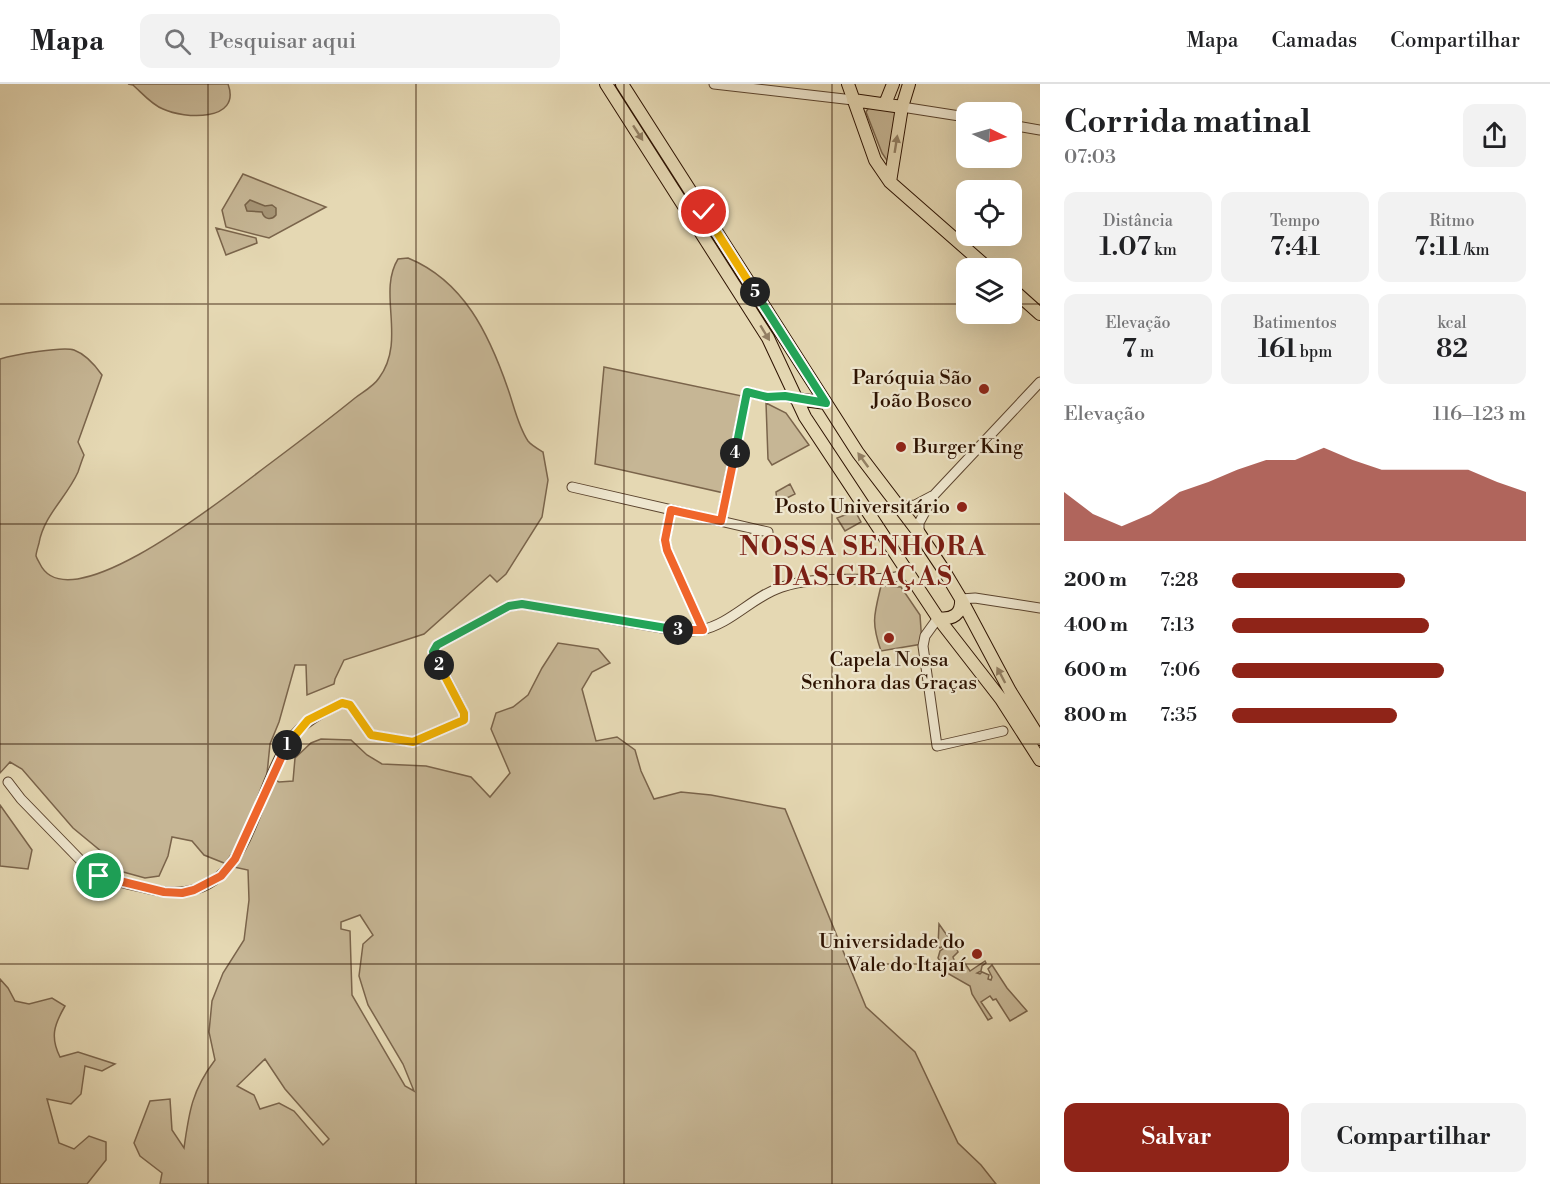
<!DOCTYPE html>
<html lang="pt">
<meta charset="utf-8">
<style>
body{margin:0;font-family:"Libre Bodoni",serif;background:#f2f2f2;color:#202124;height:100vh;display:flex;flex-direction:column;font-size:22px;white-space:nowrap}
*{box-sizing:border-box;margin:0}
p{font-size:20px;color:#757577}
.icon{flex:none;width:33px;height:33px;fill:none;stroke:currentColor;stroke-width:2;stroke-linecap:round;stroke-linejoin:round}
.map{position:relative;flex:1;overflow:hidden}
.side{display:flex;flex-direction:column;background:#fff;width:510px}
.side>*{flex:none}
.needle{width:39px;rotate:95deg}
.buttons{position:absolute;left:956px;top:18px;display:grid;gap:12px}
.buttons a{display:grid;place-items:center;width:66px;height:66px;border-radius:12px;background:#fff;box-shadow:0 6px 24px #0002;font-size:30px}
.pin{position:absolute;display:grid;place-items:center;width:51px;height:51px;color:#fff;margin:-26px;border:3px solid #fff;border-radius:50%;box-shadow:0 2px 6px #0007}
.km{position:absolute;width:30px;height:30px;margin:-15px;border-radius:50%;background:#222;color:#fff;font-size:16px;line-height:30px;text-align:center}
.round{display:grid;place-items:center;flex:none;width:63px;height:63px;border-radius:12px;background:#f2f2f2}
.overview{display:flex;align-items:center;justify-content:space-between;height:102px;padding:0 24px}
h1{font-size:33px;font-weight:600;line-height:45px}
.stats{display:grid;grid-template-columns:repeat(3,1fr);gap:9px;height:102px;padding:6px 24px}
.stats div{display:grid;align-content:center;border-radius:12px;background:#f2f2f2;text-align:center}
.stats b{font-size:26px;font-weight:600}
.stats small{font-size:16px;font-weight:400}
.stats p{font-size:16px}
.chart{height:168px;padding:12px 24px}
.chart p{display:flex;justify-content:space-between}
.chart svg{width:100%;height:108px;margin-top:6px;fill:#8f2418;opacity:.7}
.action{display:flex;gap:12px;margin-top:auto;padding:12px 24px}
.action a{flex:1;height:69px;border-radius:12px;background:#8f2418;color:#fff;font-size:24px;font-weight:600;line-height:69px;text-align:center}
.action a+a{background:#f2f2f2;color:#202124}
ul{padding:0 24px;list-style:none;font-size:20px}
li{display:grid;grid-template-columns:96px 72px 1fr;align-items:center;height:45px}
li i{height:15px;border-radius:8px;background:#8f2418}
header{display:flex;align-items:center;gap:36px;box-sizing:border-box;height:84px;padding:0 30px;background:#fff;border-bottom:2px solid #e0e0e0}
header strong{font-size:28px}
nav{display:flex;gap:33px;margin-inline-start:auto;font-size:21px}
.search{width:420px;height:54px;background:#f2f2f2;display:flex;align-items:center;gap:15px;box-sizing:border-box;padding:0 21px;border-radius:12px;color:#757577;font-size:22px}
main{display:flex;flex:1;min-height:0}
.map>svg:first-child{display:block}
.green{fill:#c6b695;stroke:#7a644b;stroke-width:1.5;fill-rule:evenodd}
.water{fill:#a69576;stroke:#766147;stroke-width:1.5}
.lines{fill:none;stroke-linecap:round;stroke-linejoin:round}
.minor-casing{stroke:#5b442e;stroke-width:11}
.major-casing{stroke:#2d1201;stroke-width:14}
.minor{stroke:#eee6ce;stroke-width:9}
.major{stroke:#e5d8b3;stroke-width:12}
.oneway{fill:#927f63}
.split-1-casing{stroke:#fff;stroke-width:12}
.split-2-casing{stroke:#fff;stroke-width:12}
.split-3-casing{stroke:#fff;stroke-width:12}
.split-4-casing{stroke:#fff;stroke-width:12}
.split-5-casing{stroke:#fff;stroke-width:12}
.split-6-casing{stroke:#fff;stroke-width:12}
.split-1{stroke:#f0652b;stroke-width:8}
.split-2{stroke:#f5b400;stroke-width:8}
.split-3{stroke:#22a559;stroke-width:8}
.split-4{stroke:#f0652b;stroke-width:8}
.split-5{stroke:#22a559;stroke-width:8}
.split-6{stroke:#f5b400;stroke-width:8}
.grid{fill:none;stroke:#2d1201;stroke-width:1.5;stroke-opacity:0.55}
.poi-dot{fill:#8f2418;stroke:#eee6ce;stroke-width:2}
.labels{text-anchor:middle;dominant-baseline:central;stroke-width:4.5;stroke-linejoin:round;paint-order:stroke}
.poi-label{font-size:20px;fill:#2d1201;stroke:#eee6ce;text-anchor:end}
.district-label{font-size:26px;font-weight:bold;letter-spacing:1.5px;fill:#7a1f14;stroke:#eee6ce}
</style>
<header>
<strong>Mapa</strong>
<div class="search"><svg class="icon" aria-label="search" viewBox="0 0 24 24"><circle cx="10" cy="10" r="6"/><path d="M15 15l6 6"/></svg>Pesquisar aqui</div>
<nav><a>Mapa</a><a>Camadas</a><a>Compartilhar</a></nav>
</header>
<main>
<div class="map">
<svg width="1040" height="1100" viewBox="0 0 1040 1100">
<rect width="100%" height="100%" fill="#e5d8b3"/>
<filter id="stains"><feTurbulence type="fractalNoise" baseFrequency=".00333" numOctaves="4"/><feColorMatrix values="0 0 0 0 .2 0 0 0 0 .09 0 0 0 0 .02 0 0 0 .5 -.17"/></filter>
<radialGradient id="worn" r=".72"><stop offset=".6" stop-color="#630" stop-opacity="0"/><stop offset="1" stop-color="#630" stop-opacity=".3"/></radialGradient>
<path class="green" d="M128 0H228C242 38 184 35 163 25 152 21 142 9 133 1Z
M869 23 896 27 888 78 882 69 866 28Z
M243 90 326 123 269 154 226 143 222 126Z
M216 144 256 154 257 159 226 171Z
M408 174C464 197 489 250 508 305 514 322 518 342 528 357 531 361 538 365 543 368L548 396 542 433 506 490 497 498 490 491 424 550 344 576 335 595 334 600 307 611 306 581H295L279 638 270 660 267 690 279 698 293 697 295 674 311 659 321 655 351 656 367 671 382 680 426 682 471 693 490 713 510 689 491 645 496 629 513 623 528 611 542 584 558 559 598 565 610 579 592 588 582 605 596 657 617 653 635 666 641 687 654 715 681 708 711 711 785 725 866 923 915 968 958 1059 981 1081 996 1100H160L162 1089 140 1072 134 1059 150 1017 170 1015 172 1046 184 1064C189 1028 192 1006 215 976L209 948 212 917 223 889 244 856 249 816 248 786 234 783 204 771 192 757 172 753 168 772 159 792 145 794 109 784 102 768 73 744 22 685 10 678 0 689V275C13 271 63 262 74 266 85 270 95 281 102 291L78 358 84 371C82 376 80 382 78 388 67 413 44 431 39 459 38 463 36 469 36 472 37 475 39 478 40 480 70 542 239 402 272 378 300 357 328 336 355 314 363 308 374 302 379 294 407 256 377 209 398 175ZM360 831 373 851 363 860 359 892 368 921 403 980 414 1007 405 1002 352 911 350 847 341 845V838ZM265 975 285 1005 329 1055 323 1061 294 1027 279 1019 260 1025 254 1011 237 1002Z
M604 283 742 312 724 409 595 380Z
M766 319 786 329 809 361 772 381 768 375Z
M790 400 795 410 777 419 776 408Z
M855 427 861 438 845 447 837 434Z
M881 502 901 503 920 531 922 560 881 567C871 538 874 531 881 502Z
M0 721 32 766 28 785 0 782Z
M939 840 951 857 940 864 938 862Z
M954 857 958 868 953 873 955 879 959 880 964 878 970 887 985 877 986 879 982 882 981 887 977 889 980 890 982 888 989 891 988 895 991 896 992 893 988 885 992 881 1007 904 1027 927 1010 937 996 915 993 916 990 912 981 918 992 934 988 936 972 910 970 902 947 889 938 874 940 867Z
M0 895 8 904 15 917 29 920 52 914 65 922C54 941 50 953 60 973L78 968 115 980 102 987 85 982 81 1010 71 1020 47 1015 59 1059 74 1065 89 1052 106 1058V1076L87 1100H0Z"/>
<path class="water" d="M250 116 265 122 272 121 276 124V131C271 137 264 135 262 128L247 127 245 121Z"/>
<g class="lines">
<defs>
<path id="minor" d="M714 0 853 16
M902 23 966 33
M1011 41 1040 46
M572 403 768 448
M899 423 915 421 932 412
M671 426 665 456 667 466 703 546
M721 437 747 308 767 313 785 312 796 315
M919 449V439L934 411 1040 298
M961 515 975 514 1040 524
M938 534 925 552 923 562 937 662 1003 647
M8 698 21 715 89 785C107 797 129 800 149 805 251 829 249 714 290 656 304 637 322 629 342 619L350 621 371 651 413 658 464 636V629L433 568 437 561 509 522 522 520 674 546C683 547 692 548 701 546 731 540 753 512 782 503 823 489 868 501 910 490"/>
<path id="major" d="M606 0 768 254 805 333 938 534 1001 615 1040 676
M622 0 858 369 919 449 943 485 961 515 1010 607 1040 655
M848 0 875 76 890 98 988 184
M853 16 902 23
M885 20 893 0
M890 98 902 23 909 0
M1011 204 1040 230
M796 315 826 319
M938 534C953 536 962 530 961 515"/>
</defs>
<use href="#minor" class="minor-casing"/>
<use href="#major" class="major-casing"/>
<use href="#minor" class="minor"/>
<use href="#major" class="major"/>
</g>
<defs><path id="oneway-solid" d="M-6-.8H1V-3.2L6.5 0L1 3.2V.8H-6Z" transform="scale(1.5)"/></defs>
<g class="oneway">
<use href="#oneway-solid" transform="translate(638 49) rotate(57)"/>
<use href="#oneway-solid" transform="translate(896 60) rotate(-81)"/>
<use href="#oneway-solid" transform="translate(765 249) rotate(59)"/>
<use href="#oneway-solid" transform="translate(863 376) rotate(-126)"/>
<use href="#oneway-solid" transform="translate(1001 591) rotate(-118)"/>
</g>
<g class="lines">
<defs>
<path id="split-1" d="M99 792 164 808 182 809 194 806 221 792 235 775 287 661"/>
<path id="split-2" d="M287 661 308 636 342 619 350 621 371 651 413 658 464 636V629L439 581"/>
<path id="split-3" d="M439 581 433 568 437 561 509 522 522 520 678 546"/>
<path id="split-4" d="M678 546H703L667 466 665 456 671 426 721 437 735 369"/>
<path id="split-5" d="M735 369 747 308 767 313 785 312 826 319 755 208"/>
<path id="split-6" d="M704 128 755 208"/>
</defs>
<use href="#split-1" class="split-1-casing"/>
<use href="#split-2" class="split-2-casing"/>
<use href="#split-3" class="split-3-casing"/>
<use href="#split-4" class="split-4-casing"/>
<use href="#split-5" class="split-5-casing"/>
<use href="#split-6" class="split-6-casing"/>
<use href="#split-1" class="split-1"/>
<use href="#split-2" class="split-2"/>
<use href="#split-3" class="split-3"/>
<use href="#split-4" class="split-4"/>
<use href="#split-5" class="split-5"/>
<use href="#split-6" class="split-6"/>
</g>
<path class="grid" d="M208 0V1100M416 0V1100M624 0V1100M832 0V1100M0 220H966M1011 220H1040M0 440H1040M0 660H1040M0 880H1040"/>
<g class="poi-dot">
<circle cx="984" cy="305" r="6"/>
<circle cx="901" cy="363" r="6"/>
<circle cx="962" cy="423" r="6"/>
<circle cx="889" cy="554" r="6"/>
<circle cx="977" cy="870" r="6"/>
</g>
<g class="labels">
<g class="poi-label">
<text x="972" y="294">Paróquia São<tspan x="972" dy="23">João Bosco</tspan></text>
<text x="913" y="363" text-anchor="start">Burger King</text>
<text x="950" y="423">Posto Universitário</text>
<text x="889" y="576" text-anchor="middle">Capela Nossa<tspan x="889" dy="23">Senhora das Graças</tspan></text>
<text x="965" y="858">Universidade do<tspan x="965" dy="23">Vale do Itajaí</tspan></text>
</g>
<g class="district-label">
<text x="863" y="463">NOSSA SENHORA<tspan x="863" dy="30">DAS GRAÇAS</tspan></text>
</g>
</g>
<rect width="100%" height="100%" filter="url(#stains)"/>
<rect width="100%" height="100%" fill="url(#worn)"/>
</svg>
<div class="buttons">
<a><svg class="needle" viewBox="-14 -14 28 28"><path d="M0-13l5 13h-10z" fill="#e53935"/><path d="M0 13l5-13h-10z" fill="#757577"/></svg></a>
<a><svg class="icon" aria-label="locate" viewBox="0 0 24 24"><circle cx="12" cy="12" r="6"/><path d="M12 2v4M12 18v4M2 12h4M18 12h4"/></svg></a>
<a><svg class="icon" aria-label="layers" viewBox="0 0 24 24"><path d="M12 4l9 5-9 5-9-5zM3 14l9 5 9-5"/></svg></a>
</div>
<div class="pin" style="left:99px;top:792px;background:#1e9e55"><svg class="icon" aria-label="arrive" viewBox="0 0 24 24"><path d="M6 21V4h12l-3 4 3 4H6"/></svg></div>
<div class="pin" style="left:704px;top:128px;background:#d93025"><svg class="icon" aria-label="check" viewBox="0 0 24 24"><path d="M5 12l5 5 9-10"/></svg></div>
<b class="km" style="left:287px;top:661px">1</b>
<b class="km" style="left:439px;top:581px">2</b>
<b class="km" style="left:678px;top:546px">3</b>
<b class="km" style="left:735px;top:369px">4</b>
<b class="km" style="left:755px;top:208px">5</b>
</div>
<section class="side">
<div class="overview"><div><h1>Corrida matinal</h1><p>07:03</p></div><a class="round"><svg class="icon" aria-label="share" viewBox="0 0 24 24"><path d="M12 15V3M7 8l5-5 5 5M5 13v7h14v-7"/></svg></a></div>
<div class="stats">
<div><p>Distância</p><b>1.07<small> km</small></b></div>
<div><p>Tempo</p><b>7:41</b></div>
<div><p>Ritmo</p><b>7:11<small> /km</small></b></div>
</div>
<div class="stats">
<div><p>Elevação</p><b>7<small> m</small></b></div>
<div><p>Batimentos</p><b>161<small> bpm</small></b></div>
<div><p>kcal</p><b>82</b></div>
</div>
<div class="chart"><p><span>Elevação</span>116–123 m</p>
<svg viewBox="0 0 160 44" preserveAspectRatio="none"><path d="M0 44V24L10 33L20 38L30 33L40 24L50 20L60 15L70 11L80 11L90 6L100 11L110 15L120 15L130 15L140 15L150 20L160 24V44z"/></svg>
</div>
<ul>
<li><b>200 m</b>7:28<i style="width:59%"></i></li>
<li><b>400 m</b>7:13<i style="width:67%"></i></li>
<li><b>600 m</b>7:06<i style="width:72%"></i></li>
<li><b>800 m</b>7:35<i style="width:56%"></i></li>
</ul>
<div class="action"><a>Salvar</a><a>Compartilhar</a></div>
</section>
</main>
